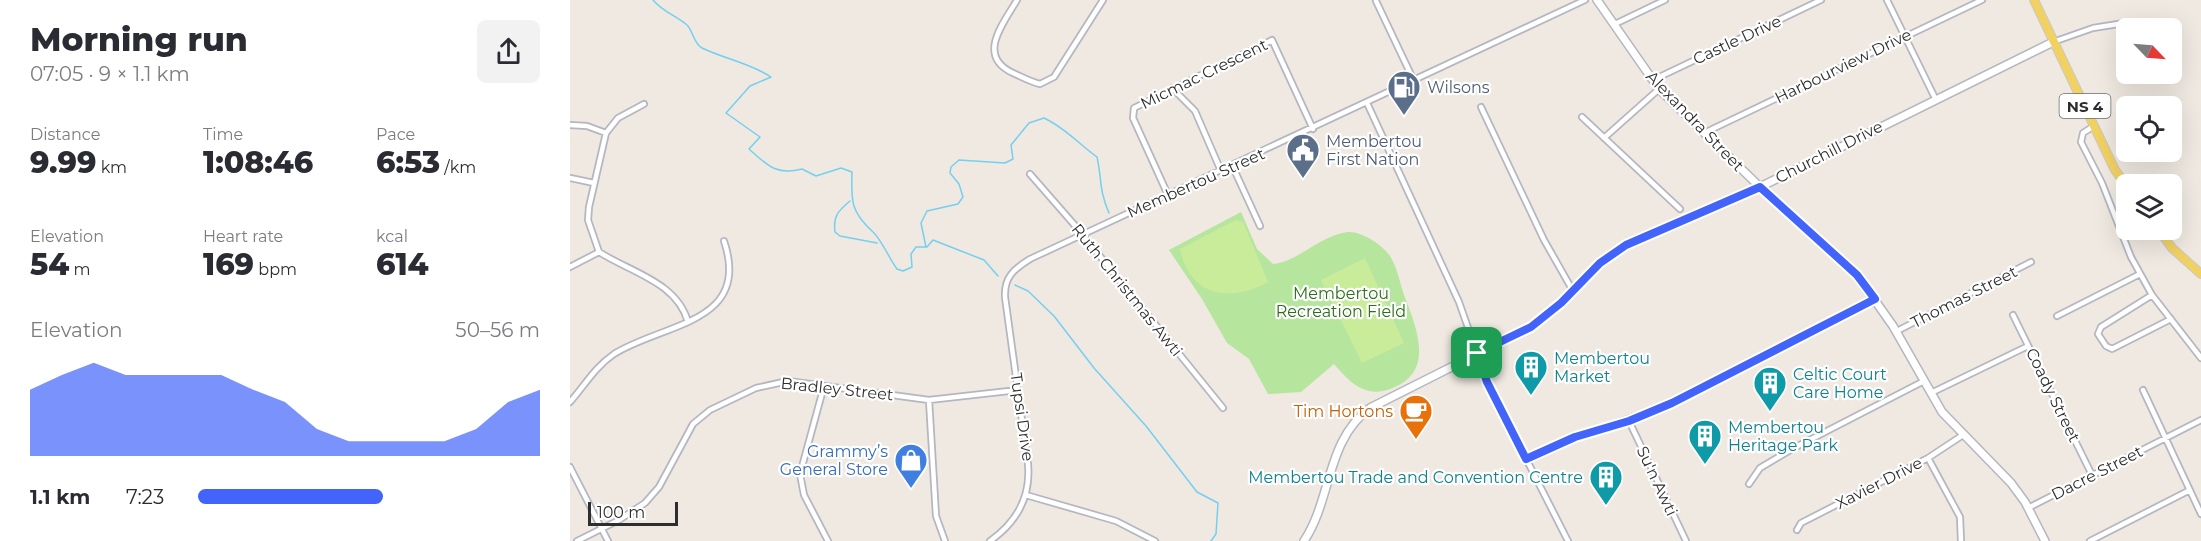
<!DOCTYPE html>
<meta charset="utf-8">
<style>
body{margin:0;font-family:Montserrat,sans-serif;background:#f2f2f3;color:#2b2b33;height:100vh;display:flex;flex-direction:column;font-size:22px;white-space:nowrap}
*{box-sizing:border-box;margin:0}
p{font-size:20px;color:#7c7c81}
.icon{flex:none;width:33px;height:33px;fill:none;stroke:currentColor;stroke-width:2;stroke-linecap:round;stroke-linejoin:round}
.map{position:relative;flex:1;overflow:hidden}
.sheet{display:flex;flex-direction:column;background:#fff;width:570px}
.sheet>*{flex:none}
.needle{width:39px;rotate:115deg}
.controls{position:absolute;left:1546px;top:18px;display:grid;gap:12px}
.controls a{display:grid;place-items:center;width:66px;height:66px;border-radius:9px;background:#fff;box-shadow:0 6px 24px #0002;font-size:30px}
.scale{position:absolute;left:18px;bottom:15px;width:90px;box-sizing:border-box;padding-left:6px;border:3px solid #2e2e2e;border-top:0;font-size:16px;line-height:21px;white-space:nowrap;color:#2e2e2e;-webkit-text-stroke:4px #fff;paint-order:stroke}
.pin{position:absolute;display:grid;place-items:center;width:51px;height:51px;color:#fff;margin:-26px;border-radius:12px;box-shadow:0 3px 9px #0006}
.round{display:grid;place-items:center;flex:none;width:63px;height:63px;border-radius:9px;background:#f2f2f3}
.summary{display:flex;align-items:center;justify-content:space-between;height:102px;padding:0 30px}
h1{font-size:33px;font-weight:800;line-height:45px}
.metrics{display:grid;grid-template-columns:repeat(3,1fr);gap:9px;height:102px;padding:6px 30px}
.metrics div{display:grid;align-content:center}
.metrics b{font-size:30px;font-weight:800}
.metrics small{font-size:16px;font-weight:400}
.metrics p{font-size:16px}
.chart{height:168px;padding:12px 30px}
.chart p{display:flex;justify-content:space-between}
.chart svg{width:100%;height:108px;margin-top:6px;fill:#4264fb;opacity:.7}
ul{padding:0 30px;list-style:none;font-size:20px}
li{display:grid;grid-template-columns:96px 72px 1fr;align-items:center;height:45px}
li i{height:15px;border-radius:8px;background:#4264fb}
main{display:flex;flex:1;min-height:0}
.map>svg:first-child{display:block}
.green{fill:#b6e59e}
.pitch{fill:#c9ec9a}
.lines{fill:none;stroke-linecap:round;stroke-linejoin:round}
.stream{stroke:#75cff0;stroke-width:1.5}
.street-casing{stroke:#b4b7c1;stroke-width:8}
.secondary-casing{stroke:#b4b7c1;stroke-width:10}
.primary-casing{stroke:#c9c9c9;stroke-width:10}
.street{stroke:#fff;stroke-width:4.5}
.secondary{stroke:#fff;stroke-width:7}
.primary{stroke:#f2d163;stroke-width:8}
.route-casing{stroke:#fff;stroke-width:12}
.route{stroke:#4264fb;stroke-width:8}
.labels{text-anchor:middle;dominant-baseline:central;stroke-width:4.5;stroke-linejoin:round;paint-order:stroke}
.shield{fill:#fff;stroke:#6d6d6d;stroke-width:1.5}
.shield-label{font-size:15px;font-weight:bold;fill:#2e2e2e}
.street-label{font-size:16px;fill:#2e2e2e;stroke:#fff}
.service-label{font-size:16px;fill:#4e5e75;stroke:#fff;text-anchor:start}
.park-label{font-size:16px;fill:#2c6e1b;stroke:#fff}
.culture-label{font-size:16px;fill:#0d838f;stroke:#fff;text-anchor:start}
.food-label{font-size:16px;fill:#c56008;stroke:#fff;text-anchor:end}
.shop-label{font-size:16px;fill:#366cbe;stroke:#fff;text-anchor:end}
</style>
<main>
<section class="sheet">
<div class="summary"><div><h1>Morning run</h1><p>07:05 · 9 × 1.1 km</p></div><a class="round"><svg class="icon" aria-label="share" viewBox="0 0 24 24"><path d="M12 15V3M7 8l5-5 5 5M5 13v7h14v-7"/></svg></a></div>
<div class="metrics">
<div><p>Distance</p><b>9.99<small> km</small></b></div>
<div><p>Time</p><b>1:08:46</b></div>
<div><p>Pace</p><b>6:53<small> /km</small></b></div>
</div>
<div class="metrics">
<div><p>Elevation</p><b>54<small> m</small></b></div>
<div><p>Heart rate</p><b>169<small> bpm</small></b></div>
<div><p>kcal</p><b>614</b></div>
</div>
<div class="chart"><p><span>Elevation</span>50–56 m</p>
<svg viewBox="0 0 160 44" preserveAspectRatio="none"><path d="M0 44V17L10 11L20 6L30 11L40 11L50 11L60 11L70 17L80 22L90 33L100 38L110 38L120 38L130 38L140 33L150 22L160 17V44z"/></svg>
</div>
<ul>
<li><b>1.1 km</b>7:23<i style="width:54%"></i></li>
</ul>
</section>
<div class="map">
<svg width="1631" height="541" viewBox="0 0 1631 541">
<rect width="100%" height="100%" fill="#efe9e1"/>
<path class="green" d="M671 212 687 249 703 264C730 261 750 235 778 232 791 231 813 245 820 256 827 267 830 283 834 295 847 329 867 375 817 390 793 397 779 381 764 364L731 392 698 394 679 359 657 343 632 299 599 250Z"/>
<path class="pitch" d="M666 220 673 222 698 282C660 303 620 297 610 249Z
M795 258 834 343 792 363 751 280Z"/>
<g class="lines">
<path class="stream" d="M83 0C93 12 105 15 117 25 123 31 124 44 132 48 155 59 180 63 201 77L180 86 156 113 190 137 179 149C197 165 206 176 232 169L246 176 271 168 282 172C281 202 281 212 303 232 311 239 320 260 327 269L333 271 342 267 341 254 346 247H356
M280 201C268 211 263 216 265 232L270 236 307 243
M356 247 351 223 357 211 388 204 393 197 389 184 380 173 381 167 389 160 435 163 443 159 441 145 459 123 474 118C494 127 509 144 527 157 532 180 529 190 539 213
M357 247 363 240 414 260 428 276
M445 285 458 291 484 316 524 368 576 426 627 492 648 503 646 534 641 541"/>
<defs>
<path id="street" d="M447 0C433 24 406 56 443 73 452 77 461 82 470 84L484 77 533 0
M1317 0 1365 98
M806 1 844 81
M1045 24 1095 0
M1483 42 1523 28 1561 22
M1083 80 1251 0
M602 88 625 111 651 171
M797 103 889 302 917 382 998 541
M74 104 48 118 36 133 19 207 18 220 29 252C60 272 107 282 118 322
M911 107 974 240 1003 291
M1012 117 1110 209
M0 125 17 126 36 133
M1524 126 1513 133 1511 142 1532 183 1561 257 1582 295 1631 358
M1134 133 1412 0
M1034 138 1089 89
M662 165 690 226
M460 174 508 229 653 408
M0 178 24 183
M598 195 563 118 564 108 702 40 743 129
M0 267 29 252
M1582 295 1531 327 1528 334 1536 346 1542 349 1601 319
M1443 315 1522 475
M1487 316 1570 274
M1327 331 1461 262
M254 386 230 474 234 495 258 541
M1573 390 1631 514
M1361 393 1458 346
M359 400 366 516 375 541
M0 402C15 385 25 367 44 354 93 323 182 324 154 241
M1059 421 1116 541
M1358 458 1390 517 1391 541
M956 459 1005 437 1093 407 1304 299
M0 467 38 541
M1179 484 1190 468 1222 449 1354 381
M456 495 546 521 585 541
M1458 508 1631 420
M1227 530 1231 523 1358 458 1393 435
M7 541 49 520 75 503 89 487 123 424 140 410 186 388 218 381 359 400 448 390
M420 541C447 522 461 497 458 464L435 297C434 277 444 269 460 259L1015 0
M1520 541 1620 490"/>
<path id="secondary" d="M1027 0 1089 89 1190 187 1287 275 1323 326 1372 412 1441 483 1455 502 1475 541
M734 541C762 499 756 440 800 408L961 327 991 303 1030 263 1056 245 1190 187 1483 42"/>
<path id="primary" d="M1464 0 1545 170 1557 186
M1589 230 1602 248 1631 274"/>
</defs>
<use href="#street" class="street-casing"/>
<use href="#secondary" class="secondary-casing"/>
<use href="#primary" class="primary-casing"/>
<use href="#street" class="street"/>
<use href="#secondary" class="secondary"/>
<use href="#primary" class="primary"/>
</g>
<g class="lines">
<defs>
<path id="route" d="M1190 187 1287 275 1305 299 1102 403 1059 421 1005 437 956 459 917 382 907 353 961 327 991 303 1030 263 1056 245Z"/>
</defs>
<use href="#route" class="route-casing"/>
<use href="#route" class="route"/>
</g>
<defs>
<symbol id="fuel-pin" viewBox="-11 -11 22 30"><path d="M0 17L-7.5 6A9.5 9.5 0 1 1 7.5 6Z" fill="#5c6f8a" stroke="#fff"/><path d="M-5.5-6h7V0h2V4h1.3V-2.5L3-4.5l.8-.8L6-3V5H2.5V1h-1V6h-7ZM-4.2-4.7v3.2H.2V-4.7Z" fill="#fff"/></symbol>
<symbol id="civic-pin" viewBox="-11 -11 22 30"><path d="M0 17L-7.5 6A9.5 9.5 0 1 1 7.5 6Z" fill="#5c6f8a" stroke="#fff"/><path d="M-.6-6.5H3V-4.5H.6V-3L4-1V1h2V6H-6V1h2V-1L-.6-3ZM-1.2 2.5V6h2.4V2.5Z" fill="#fff"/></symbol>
<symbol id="building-pin" viewBox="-11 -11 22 30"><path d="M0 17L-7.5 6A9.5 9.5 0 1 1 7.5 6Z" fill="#0f9aa8" stroke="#fff"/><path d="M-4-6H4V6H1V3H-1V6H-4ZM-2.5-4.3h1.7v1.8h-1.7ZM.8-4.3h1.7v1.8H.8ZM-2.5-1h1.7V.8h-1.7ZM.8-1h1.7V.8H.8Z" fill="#fff"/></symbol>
<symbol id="cafe-pin" viewBox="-11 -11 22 30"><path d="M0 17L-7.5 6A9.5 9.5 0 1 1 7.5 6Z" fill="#e8710a" stroke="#fff"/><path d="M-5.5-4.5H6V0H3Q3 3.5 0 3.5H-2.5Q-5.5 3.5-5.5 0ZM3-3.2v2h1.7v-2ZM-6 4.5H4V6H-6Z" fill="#fff"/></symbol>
<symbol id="shop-pin" viewBox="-11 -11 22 30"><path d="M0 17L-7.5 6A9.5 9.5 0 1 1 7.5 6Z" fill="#3f7fe0" stroke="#fff"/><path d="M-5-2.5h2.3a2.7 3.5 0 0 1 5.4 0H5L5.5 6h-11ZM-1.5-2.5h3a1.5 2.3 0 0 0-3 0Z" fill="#fff"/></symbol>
</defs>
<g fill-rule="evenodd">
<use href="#fuel-pin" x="815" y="68" width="38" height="52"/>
<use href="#civic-pin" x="714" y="131" width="38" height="52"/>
<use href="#building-pin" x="942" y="348" width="38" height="52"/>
<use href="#building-pin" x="1181" y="364" width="38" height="52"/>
<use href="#cafe-pin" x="827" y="392" width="38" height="52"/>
<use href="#building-pin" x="1116" y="417" width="38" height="52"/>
<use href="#shop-pin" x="322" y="441" width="38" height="52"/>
<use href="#building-pin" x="1017" y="458" width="38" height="52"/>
</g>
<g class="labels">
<rect class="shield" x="1489.5" y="94" width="51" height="24" rx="4.5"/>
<g class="shield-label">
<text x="1515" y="106">NS 4</text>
</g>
<g class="street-label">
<text transform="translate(1167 40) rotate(-25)">Castle Drive</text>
<text transform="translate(1273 66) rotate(-26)">Harbourview Drive</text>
<text transform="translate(634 74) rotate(-26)">Micmac Crescent</text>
<text transform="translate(1125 121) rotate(46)">Alexandra Street</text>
<text transform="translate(1259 152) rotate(-27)">Churchill Drive</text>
<text transform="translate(626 183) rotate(-24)">Membertou Street</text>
<text transform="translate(557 290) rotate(51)">Ruth Christmas Awti</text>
<text transform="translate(1394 297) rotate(-27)">Thomas Street</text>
<text transform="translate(267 389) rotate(6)">Bradley Street</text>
<text transform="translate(1483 395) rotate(64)">Coady Street</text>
<text transform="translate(452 417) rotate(82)">Tupsi Drive</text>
<text transform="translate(1527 473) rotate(-27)">Dacre Street</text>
<text transform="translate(1087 481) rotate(65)">Su'n Awti</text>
<text transform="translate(1309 483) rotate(-27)">Xavier Drive</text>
</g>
<g class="service-label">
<text x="857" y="87">Wilsons</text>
<text x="756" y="141">Membertou<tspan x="756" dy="18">First Nation</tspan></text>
</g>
<g class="park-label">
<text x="771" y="293">Membertou<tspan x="771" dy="18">Recreation Field</tspan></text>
</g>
<g class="culture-label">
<text x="984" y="358">Membertou<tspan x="984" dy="18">Market</tspan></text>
<text x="1223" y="374">Celtic Court<tspan x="1223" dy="18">Care Home</tspan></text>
<text x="1158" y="427">Membertou<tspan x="1158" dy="18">Heritage Park</tspan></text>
<text x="1013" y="477" text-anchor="end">Membertou Trade and Convention Centre</text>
</g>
<g class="food-label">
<text x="823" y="411">Tim Hortons</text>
</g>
<g class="shop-label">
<text x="318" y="451">Grammy’s<tspan x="318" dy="18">General Store</tspan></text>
</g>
</g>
</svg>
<div class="controls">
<a><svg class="needle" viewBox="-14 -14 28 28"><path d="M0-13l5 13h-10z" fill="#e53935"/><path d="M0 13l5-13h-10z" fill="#7c7c81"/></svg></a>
<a><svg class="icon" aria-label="locate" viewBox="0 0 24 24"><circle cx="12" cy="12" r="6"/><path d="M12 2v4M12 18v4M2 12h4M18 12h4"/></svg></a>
<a><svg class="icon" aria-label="layers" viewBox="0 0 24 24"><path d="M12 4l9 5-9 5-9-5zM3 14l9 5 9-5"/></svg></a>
</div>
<div class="scale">100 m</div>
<div class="pin" style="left:907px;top:353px;background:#1e9e55"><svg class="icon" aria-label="arrive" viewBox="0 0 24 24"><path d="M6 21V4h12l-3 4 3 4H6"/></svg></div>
</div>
</main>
